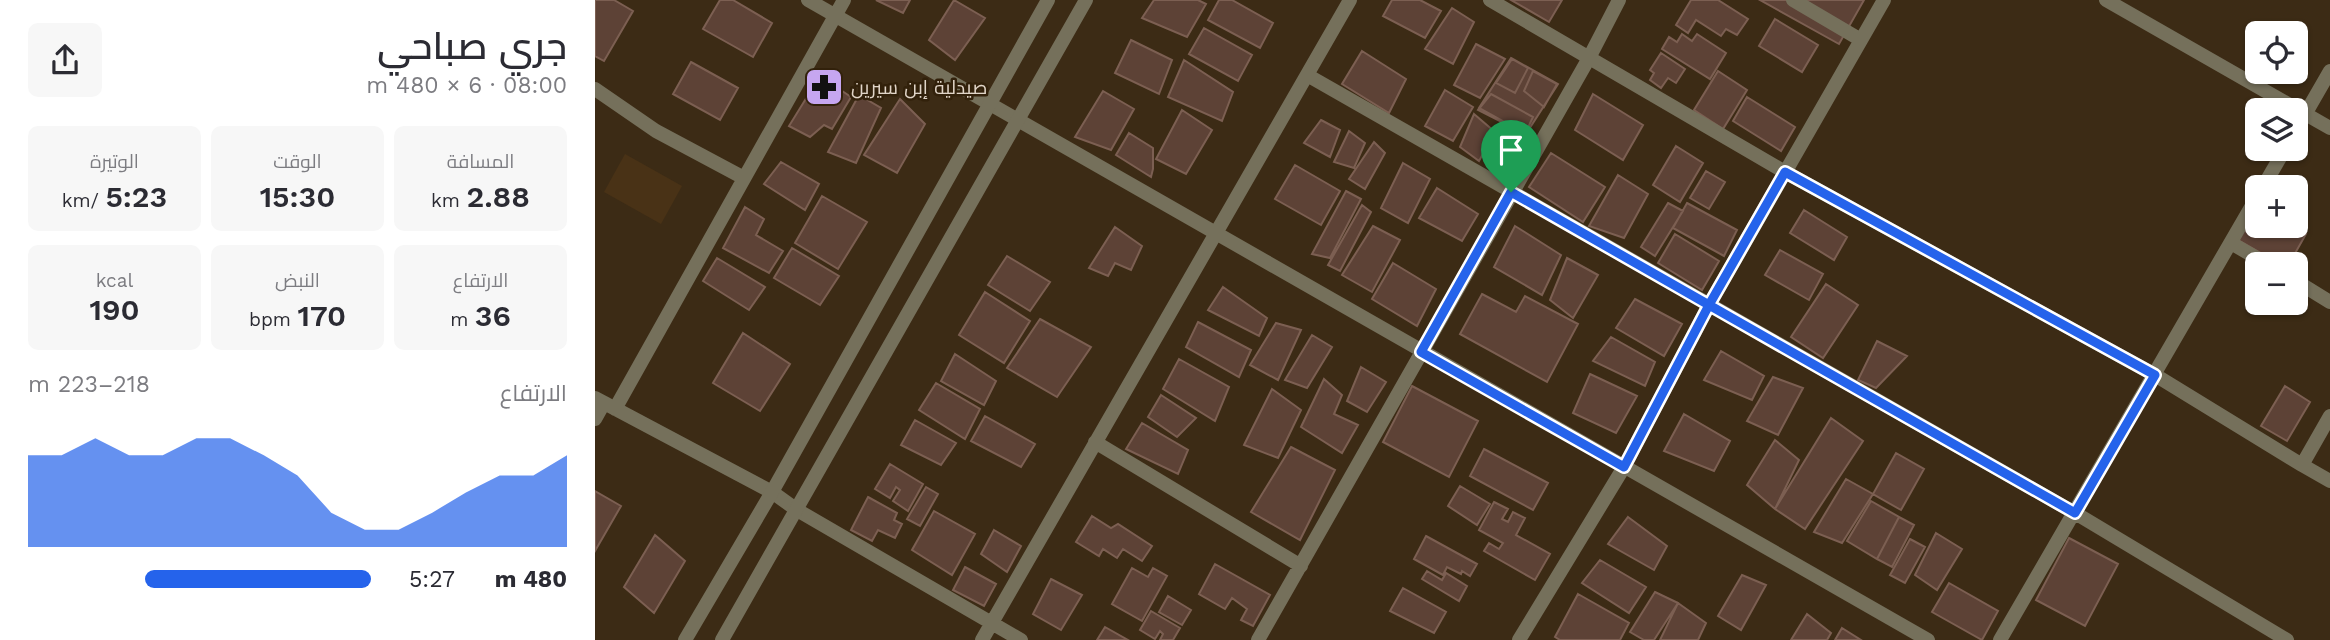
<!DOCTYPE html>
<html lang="ar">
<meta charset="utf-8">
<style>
body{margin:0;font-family:"Work Sans",Cairo,sans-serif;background:#f7f7f7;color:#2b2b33;direction:rtl;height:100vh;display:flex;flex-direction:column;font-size:26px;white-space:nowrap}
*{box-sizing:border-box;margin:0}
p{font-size:23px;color:#7c7c81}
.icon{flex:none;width:38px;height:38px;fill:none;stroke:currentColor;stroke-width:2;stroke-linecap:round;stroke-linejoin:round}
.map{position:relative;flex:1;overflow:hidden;direction:ltr}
.drawer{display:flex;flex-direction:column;background:#fff;width:595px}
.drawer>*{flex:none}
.fabs{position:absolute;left:1650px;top:21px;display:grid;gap:14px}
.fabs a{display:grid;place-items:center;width:63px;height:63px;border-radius:10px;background:#fff;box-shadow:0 2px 5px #0004;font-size:35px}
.pin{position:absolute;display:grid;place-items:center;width:60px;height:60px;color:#fff;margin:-72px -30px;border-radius:50% 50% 50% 0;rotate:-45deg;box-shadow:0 0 7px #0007}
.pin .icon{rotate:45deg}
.round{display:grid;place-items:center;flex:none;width:74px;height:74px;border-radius:10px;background:#f7f7f7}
.summary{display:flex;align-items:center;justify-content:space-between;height:119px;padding:0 28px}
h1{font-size:38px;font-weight:600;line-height:52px}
.metrics{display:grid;grid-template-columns:repeat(3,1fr);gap:10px;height:119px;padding:7px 28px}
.metrics div{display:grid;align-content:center;border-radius:10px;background:#f7f7f7;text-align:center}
.metrics b{font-size:30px;font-weight:600}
.metrics small{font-size:19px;font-weight:400}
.metrics p{font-size:19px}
.chart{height:196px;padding:14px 28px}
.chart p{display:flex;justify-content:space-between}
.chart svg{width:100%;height:126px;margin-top:7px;fill:#2563eb;opacity:.7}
ul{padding:0 28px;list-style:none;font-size:23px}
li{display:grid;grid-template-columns:112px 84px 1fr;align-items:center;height:52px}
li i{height:18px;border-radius:9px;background:#2563eb}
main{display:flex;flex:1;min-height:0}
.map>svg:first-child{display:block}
.built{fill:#493216}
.building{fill:#5d4236;stroke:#7c5f52;stroke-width:2}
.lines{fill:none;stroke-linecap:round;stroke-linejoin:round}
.minor{stroke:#75705b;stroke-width:14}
.tertiary{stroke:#75705b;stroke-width:14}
.route-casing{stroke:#fff;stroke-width:14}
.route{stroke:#2563eb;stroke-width:9}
.labels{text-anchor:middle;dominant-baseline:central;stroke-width:5;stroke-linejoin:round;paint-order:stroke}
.poi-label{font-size:19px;fill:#e1d5c8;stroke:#32210b;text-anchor:start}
</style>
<main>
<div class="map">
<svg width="1735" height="640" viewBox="0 0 1735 640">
<rect width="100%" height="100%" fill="#3c2b15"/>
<path class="built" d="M30 154 87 186 66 224 9 192Z"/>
<path class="building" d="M0 0H19L38 11 9 61 0 56Z
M125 0H138L177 23 158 57 108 29Z
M281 0H315L308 13Z
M359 0 390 18 360 60 334 40Z
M559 0H603L611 4 592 37 547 18Z
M624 0H637L678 23 665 48 613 20Z
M797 0H825L846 11 830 38 788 16Z
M916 0H967L954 22Z
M1096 0H1123L1153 19 1142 35 1131 29 1126 36 1101 20 1093 33 1081 25Z
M1165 0H1269L1244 44Z
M857 8 879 22 858 64 830 49Z
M1180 19 1223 45 1207 72 1164 46Z
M609 28 657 55 643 81 594 54Z
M1087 34 1097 41 1102 34 1131 53 1115 79 1067 49 1074 37 1082 42Z
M536 40 577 60 564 94 520 73Z
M881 44 910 59 885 98 859 85Z
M767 51 811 79 794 113 747 84Z
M1066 53 1090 69 1081 83 1073 78 1066 88 1055 80 1059 73 1055 70Z
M916 58 963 84 931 134 884 108Z
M917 59 933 68 920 93 901 83Z
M589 60 638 92 627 121 573 97Z
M96 62 143 88 125 120 78 94Z
M938 71 962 84 949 107 929 91Z
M1123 71 1152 90 1128 129 1099 110Z
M225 76 256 97 237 129 229 125 215 137 194 126Z
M850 90 878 107 858 141 830 126Z
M508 91 539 109 516 150 480 137Z
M896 94 938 117 930 134 883 110Z
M998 94 1048 125 1028 160 980 130Z
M264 95 286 108 261 163 233 152Z
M1152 97 1200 127 1186 151 1138 121Z
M305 99 330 124 302 173 269 155Z
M587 110 617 130 591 174 561 159Z
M879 114 900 132 884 161 865 147Z
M726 120 745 130 735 157 709 143Z
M754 131 770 143 759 168 739 162Z
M534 133 558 148V169L556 177 521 155Z
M779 142 790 153 770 189 754 179Z
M1081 146 1108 163 1085 202 1058 185Z
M956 153 1010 187 988 222 934 187Z
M186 162 224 184 210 210 169 184Z
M808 163 835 179 813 223 786 208Z
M700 165 745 191 726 225 680 199Z
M1111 171 1130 182 1114 209 1095 198Z
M1023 175 1053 194 1029 238 994 226Z
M842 188 883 214 867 241 824 218Z
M751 191 766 199 735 258 717 254Z
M227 196 272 222 243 269 200 243Z
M1073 203 1088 211 1060 256 1046 247Z
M1092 203 1142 230 1129 256 1078 228Z
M767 205 776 212 745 271 733 265Z
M1662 206V226H1696L1711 234 1694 264H1685L1643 240Z
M150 207 169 219 161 235 188 251 174 273 128 248Z
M1209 210 1252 237 1239 260 1195 233Z
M778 226 805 240 777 292 747 275Z
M920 226 966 255 947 295 899 267Z
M520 227 547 246 536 270 520 263 513 276 494 268Z
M1080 234 1124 261 1107 290 1063 263Z
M197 248 244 276 225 305 179 278Z
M1185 250 1228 274 1214 300 1170 275Z
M412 256 455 282 435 311 393 285Z
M122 258 170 287 154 310 108 281Z
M972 258 1003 275 978 318 955 300Z
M798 263 841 289 822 326 777 299Z
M1231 284 1263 305 1228 358 1196 337Z
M628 287 672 318 664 336 613 310Z
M390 292 435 321 409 363 364 335Z
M887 294 921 312 930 296 983 324 952 382 865 334Z
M1040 299 1087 324 1069 356 1021 328Z
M445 319 496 347 462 397 412 368Z
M603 322 656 350 644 377 591 347Z
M681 323 706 330 683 380 655 365Z
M148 333 195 364 165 411 118 383Z
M717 335 737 347 712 388 690 380Z
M1016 337 1060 362 1050 386 998 361Z
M1282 341 1312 356 1281 388 1263 380Z
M1126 351 1169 376 1157 400 1109 380Z
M360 354 401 381 389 405 346 381Z
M584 359 634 387 620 421 568 389Z
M766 367 791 382 772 412 752 401Z
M995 374 1042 396 1021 433 978 413Z
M1178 377 1208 388 1183 435 1152 421Z
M729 379 747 395 739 414 763 425 747 453 706 427Z
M341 383 385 409 370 439 324 410Z
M817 386 883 421 854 477 788 442Z
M1690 386 1715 402 1692 441 1666 426Z
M677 389 706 410 683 458 649 445Z
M566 395 601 418 582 437 553 417Z
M1089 414 1135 441 1119 471 1069 451Z
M390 416 440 444 426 467 376 441Z
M1236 418 1268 441 1210 529 1180 509Z
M320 420 361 443 346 465 306 445Z
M547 423 593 450 583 474 531 449Z
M1180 440 1204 460 1180 509 1152 485Z
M696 447 740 470 705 540 656 512Z
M889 449 953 483 938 510 875 476Z
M1301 453 1329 469 1306 510 1278 494Z
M295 464 328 484 313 511 298 501 305 490 301 487 295 498 280 489Z
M1251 479 1278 494 1247 543 1219 532Z
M865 486 895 504 882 525 853 506Z
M331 487 343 494 325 526 312 519Z
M0 491 26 506 0 551Z
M273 497 302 513 299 520 307 524 300 538 283 530 277 541 256 530Z
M1276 501 1304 517 1282 559 1252 541Z
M899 502 913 509 907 519 913 522 918 512 930 518 921 535 955 554 940 580 889 551 894 543 904 549 908 543 884 530Z
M339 511 380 534 357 575 317 550Z
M497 516 516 528 523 524 557 546 547 561 528 549 522 558 508 549 504 556 481 542Z
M1033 517 1072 546 1059 570 1013 544Z
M1304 517 1319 525 1297 567 1282 559Z
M399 530 426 546 412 572 386 554Z
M1341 533 1367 549 1342 590 1320 575Z
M60 535 90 561 59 613 29 587Z
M831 536 882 564 875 576 867 571 866 574 852 567 848 575 819 559Z
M1474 538 1523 564 1490 626 1441 600Z
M1315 539 1330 547 1310 583 1295 575Z
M1005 560 1051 587 1034 613 987 583Z
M620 564 675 595 658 626 646 620 652 609 637 598 630 609 604 594Z
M370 567 401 584 389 606 358 590Z
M537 568 553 577 558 568 572 576 547 621 517 604Z
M832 571 847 580 851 573 872 586 864 601 827 579Z
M1147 575 1171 585 1146 630 1123 616Z
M456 579 487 595 466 630 438 614Z
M1354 583 1403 611 1387 640 1337 612Z
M808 588 851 612 839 633 795 611Z
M1060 592 1083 603 1059 640H1049L1035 632Z
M983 594 1034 623 1025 640H965L960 637Z
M573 596 596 610 587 625 564 612Z
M1083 603 1111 623 1103 640H1065Z
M556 611 585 628 578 640H565L568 634 565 631 560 639 545 630Z
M1212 614 1236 633 1232 640H1196Z
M510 627 533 640H502Z
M1247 628 1266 640H1240Z"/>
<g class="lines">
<path class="minor" d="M213 0 1333 640
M895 0 1190 172 1560 375 1707 465
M1198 0 1266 40
M1511 0 1735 128
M712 75 1480 513 1692 640
M0 89 61 131 149 178
M1701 130 1735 71
M1668 187 1690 149
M1636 243 1672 264
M1701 281 1735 302
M0 398 177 492 202 510 426 640
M20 409 249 0
M1735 416 1707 465 1735 481
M0 419 9 403
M500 442 706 566
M387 640 755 0
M663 640 994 58 1024 0
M924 640 1029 467 1114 305 1289 0
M1405 640 1662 197"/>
<path class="tertiary" d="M90 640 177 492 453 0
M127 640 491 0"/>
</g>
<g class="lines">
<defs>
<path id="route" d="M916 192 826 352 1029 467 1114 305 1480 513 1560 375 1190 172 1114 305 916 192"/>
</defs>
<use href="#route" class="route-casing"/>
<use href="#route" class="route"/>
</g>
<defs>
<symbol id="pharmacy-square" viewBox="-11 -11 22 22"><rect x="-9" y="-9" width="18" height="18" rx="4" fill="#c6a6f0" stroke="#32210b"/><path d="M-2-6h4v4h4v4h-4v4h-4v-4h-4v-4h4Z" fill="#111"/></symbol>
</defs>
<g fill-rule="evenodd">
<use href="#pharmacy-square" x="207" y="65" width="44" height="44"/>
</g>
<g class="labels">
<g class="poi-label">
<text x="256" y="87">صيدلية إبن سيرين</text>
</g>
</g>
</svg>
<div class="fabs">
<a><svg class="icon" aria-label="locate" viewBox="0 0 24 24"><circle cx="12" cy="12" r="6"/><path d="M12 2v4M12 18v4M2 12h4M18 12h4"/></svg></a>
<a><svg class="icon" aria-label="layers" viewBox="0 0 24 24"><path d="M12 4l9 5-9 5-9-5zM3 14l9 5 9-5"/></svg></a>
<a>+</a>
<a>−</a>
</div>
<div class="pin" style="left:916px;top:192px;background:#1e9e55"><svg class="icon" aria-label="arrive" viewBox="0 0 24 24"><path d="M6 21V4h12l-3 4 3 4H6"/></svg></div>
</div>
<section class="drawer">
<div class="summary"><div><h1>جري صباحي</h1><p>08:00 · 6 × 480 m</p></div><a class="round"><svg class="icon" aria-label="share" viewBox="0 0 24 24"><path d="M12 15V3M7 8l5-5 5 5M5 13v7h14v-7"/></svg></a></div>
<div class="metrics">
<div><p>المسافة</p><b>2.88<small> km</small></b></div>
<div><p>الوقت</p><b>15:30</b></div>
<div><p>الوتيرة</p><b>5:23<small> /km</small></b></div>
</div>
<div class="metrics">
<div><p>الارتفاع</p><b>36<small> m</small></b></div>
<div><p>النبض</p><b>170<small> bpm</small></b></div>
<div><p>kcal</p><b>190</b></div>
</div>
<div class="chart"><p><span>الارتفاع</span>218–223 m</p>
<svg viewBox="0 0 160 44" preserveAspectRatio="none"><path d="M0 44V12L10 12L20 6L30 12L40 12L50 6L60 6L70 12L80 19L90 32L100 38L110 38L120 32L130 25L140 19L150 19L160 12V44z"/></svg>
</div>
<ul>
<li><b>480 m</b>5:27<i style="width:66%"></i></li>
</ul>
</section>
</main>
